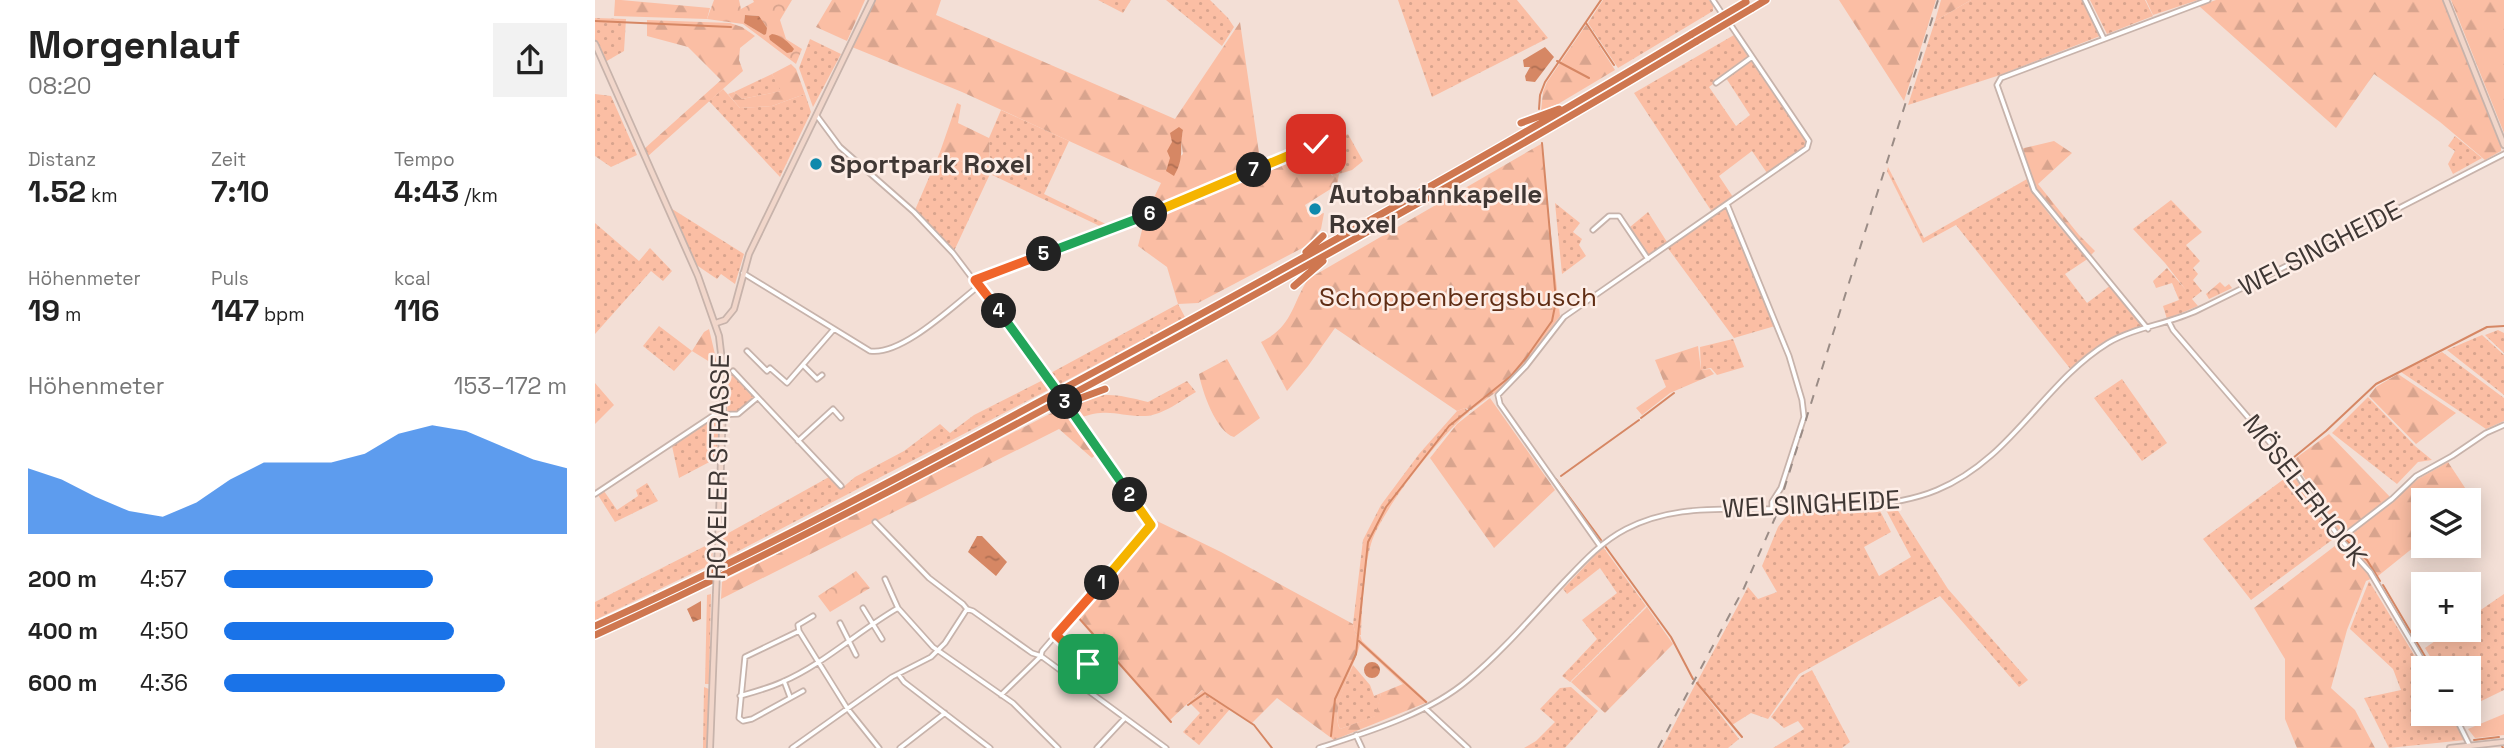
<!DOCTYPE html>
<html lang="de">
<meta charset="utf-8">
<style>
body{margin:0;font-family:"Space Grotesk",sans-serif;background:#f2f2f2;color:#222;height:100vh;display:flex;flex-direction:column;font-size:26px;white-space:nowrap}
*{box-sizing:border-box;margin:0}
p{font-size:23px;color:#767676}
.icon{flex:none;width:38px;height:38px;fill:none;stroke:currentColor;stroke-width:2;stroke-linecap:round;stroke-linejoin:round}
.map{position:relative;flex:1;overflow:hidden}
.drawer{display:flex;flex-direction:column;background:#fff;width:595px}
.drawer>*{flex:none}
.fabs{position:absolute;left:1816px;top:488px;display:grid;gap:14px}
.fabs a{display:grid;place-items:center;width:70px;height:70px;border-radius:0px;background:#fff;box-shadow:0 4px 18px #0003;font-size:35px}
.pin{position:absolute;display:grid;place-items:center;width:60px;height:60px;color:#fff;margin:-30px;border-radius:14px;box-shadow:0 4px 10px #0006}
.km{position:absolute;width:35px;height:35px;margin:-18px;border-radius:50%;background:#222;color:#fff;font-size:19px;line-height:35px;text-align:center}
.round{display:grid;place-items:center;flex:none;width:74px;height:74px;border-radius:0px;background:#f2f2f2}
.overview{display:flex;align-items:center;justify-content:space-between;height:119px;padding:0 28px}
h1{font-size:38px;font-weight:800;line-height:52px}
.metrics{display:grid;grid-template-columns:repeat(3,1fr);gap:10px;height:119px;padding:7px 28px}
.metrics div{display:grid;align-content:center}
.metrics b{font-size:30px;font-weight:800}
.metrics small{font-size:19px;font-weight:400}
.metrics p{font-size:19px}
.chart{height:196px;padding:14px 28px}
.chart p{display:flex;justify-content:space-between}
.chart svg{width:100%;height:126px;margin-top:7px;fill:#1a73e8;opacity:.7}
ul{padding:0 28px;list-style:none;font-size:23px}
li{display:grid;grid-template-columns:112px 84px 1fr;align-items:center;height:52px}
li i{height:18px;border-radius:9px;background:#1a73e8}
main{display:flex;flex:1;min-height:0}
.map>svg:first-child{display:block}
.grass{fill:url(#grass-dots)}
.forest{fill:url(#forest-firs);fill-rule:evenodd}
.park{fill:url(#park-crowns);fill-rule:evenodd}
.garden{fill:#fbbea4}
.water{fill:url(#water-ripples)}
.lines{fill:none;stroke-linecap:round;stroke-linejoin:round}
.stream{stroke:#d68764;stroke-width:2}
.minor-casing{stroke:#c7b3ab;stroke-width:7}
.secondary-casing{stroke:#c7b3ab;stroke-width:8}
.motorway-casing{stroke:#fff;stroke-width:10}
.minor{stroke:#fff;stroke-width:3.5}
.secondary{stroke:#f1d6ca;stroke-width:4.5}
.motorway{stroke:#cf7750;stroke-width:7}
.rail{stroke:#9a8c86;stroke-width:2;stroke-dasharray:9 9;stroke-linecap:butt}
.minor-bridge-casing{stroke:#c7b3ab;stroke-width:7;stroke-linecap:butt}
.secondary-bridge-casing{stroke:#c7b3ab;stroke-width:8;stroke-linecap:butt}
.motorway-bridge-casing{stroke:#fff;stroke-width:10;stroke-linecap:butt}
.minor-bridge{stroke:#fff;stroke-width:3.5}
.secondary-bridge{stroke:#f1d6ca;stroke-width:4.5}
.motorway-bridge{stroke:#cf7750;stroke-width:7}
.split-1-casing{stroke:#fff;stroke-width:14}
.split-2-casing{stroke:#fff;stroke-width:14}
.split-3-casing{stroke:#fff;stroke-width:14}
.split-4-casing{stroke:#fff;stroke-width:14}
.split-5-casing{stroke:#fff;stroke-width:14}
.split-6-casing{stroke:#fff;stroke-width:14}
.split-7-casing{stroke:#fff;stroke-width:14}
.split-8-casing{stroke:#fff;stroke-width:14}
.split-1{stroke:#f0652b;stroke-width:9}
.split-2{stroke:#f5b400;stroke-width:9}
.split-3{stroke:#22a559;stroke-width:9}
.split-4{stroke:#22a559;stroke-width:9}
.split-5{stroke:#f0652b;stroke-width:9}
.split-6{stroke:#22a559;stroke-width:9}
.split-7{stroke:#f5b400;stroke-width:9}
.split-8{stroke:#f5b400;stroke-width:9}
.poi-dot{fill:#0e89ac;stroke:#fdede6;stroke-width:2.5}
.labels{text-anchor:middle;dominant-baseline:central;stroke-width:5;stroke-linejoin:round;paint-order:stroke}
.poi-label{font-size:26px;font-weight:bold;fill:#3f3734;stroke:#fdede6;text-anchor:start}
.street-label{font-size:26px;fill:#3f3734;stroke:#fdede6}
.park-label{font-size:26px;fill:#602d14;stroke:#fdede6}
</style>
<main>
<section class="drawer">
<div class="overview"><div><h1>Morgenlauf</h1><p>08:20</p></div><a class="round"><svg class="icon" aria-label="share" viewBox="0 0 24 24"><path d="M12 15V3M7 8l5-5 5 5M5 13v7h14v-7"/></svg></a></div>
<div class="metrics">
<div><p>Distanz</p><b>1.52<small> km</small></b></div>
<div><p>Zeit</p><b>7:10</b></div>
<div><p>Tempo</p><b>4:43<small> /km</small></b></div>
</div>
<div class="metrics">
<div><p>Höhenmeter</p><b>19<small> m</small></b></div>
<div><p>Puls</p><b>147<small> bpm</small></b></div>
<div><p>kcal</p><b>116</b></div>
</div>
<div class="chart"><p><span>Höhenmeter</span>153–172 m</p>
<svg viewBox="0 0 160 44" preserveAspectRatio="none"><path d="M0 44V21L10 25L20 31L30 36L40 38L50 33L60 25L70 19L80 19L90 19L100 16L110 9L120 6L130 8L140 13L150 18L160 21V44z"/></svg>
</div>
<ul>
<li><b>200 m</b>4:57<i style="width:61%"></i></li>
<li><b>400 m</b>4:50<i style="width:67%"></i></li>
<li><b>600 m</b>4:36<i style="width:82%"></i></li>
</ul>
</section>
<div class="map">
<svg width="1909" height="748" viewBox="0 0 1909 748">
<defs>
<pattern id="grass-dots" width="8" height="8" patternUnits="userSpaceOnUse" patternTransform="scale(1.75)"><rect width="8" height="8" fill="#fbbea4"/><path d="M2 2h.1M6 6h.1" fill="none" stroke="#d8a48e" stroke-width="1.8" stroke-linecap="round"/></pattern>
<pattern id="forest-firs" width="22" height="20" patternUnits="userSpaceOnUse" patternTransform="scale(1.75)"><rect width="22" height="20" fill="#fbbea4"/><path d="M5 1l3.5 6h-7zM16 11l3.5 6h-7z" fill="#d8a48e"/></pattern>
<pattern id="park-crowns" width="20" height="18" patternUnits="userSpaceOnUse" patternTransform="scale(1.75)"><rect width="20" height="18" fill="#fbbea4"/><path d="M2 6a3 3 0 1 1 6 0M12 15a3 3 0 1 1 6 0" fill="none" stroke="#d8a48e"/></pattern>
<pattern id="water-ripples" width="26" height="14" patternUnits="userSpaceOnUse" patternTransform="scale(1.75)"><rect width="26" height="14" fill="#d68764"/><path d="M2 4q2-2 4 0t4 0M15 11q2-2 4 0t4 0" fill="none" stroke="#af6f53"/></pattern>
</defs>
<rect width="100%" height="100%" fill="#f3dfd6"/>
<path class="grass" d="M503 0H536L528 13Z
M571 0H615L633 18 639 27 627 46Z
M803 0H922L953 38 837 97Z
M1008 0H1114L1118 5V11L1023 68 993 23Z
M1376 0H1488L1505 36 1405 75 1313 105 1340 21Z
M1495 0H1550L1558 16 1512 34Z
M1551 0H1603L1558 15Z
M0 18 31 19 29 51 10 62 0 42Z
M1139 35 1154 57 1114 87 1141 126 1155 115 1131 78 1156 60 1211 141 1209 147 1172 173 1157 151 1124 176 1138 197 1117 212 1039 93Z
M215 39 246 54 218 107 204 68Z
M177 74 187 91 147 99 139 92Z
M128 89 145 108 177 106 210 94 216 112 185 177 114 101Z
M0 94 16 96 42 155 16 167 0 156Z
M406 110 474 141 449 194 517 227 511 229 395 174 359 251 320 210 345 152 395 174 394 138Z
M753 134 768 161 757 170 738 176 723 146Z
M1860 136 1887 158 1858 174 1853 164 1860 151 1853 146Z
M1293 167 1329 238 1432 179C1441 203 1475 239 1494 258L1470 274 1492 303 1516 285 1549 325 1548 327 1513 341 1477 371 1361 225 1328 243 1292 171Z
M1576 200 1607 232 1591 245 1605 261 1598 268 1603 274 1598 280 1607 291 1597 299 1603 306 1572 319 1568 306 1584 300 1577 283 1561 288 1558 281 1572 268 1591 290 1570 263 1538 229Z
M960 203 985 223 978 232 987 239 984 245 991 256 967 274Z
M74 207 149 254 140 284 126 274 122 279 100 264Z
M1131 207 1180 326 1139 338 1072 247Z
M1053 212 1072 242 1052 256 1035 227Z
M0 223 44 261 55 248 77 271 68 281 56 271 0 334Z
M583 304 590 317 461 386 452 375Z
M64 326 97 351 79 371 48 346Z
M1903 330 1909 333V353L1890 335Z
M1887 335 1909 355V395L1852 350Z
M1138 339 1149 367 1122 375 1116 368 1106 370 1105 347Z
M1847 352 1909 398V421L1891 429 1806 372Z
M134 371 159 398 143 411 132 413Z
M450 379 457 388 128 559V536L234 477 246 489 260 477 309 451 345 424 355 433 379 415Z
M1527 379 1572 443 1547 461 1499 398Z
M592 381 601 392C587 400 568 415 551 416 524 417 514 407 485 418L475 404C509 391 519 394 553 402Z
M0 383 19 405 0 424Z
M1773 397 1820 446 1837 460 1823 462 1802 484 1737 433Z
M870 408 874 412C847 434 786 510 776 544 769 567 767 610 766 635H761L758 624 768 540 786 505 824 454 862 411Z
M124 414 122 458 84 478 77 446Z
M1697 473 1741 537 1656 600 1608 539Z
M52 483 63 501 20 522 3 495 9 491 22 510 43 496 41 490Z
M1300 506 1353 589 1433 680 1424 687 1345 596 1204 674 1173 719 1156 713 1137 725 1102 682 1153 587 1163 599 1182 592 1167 566 1183 527 1193 514 1284 509 1296 532 1269 547 1284 576 1316 557 1290 508Z
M118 542 117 564 0 620V602Z
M1008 547 1051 606 975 682 967 676 1002 639 987 620 1022 593 1005 568 972 594 968 589Z
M1774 581 1829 671V714H1854L1870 740 1794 748 1769 698 1806 690 1798 669 1755 629Z
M116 594 114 684H110L112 595Z
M1909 594V690L1874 707V668H1842L1830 648 1856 630H1874V618Z
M758 665 775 685 779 696 786 693 781 716 745 729C736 711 751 682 758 665Z
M1217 670 1255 742 1247 748H1178L1209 729 1203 721 1189 728 1176 717 1206 676Z
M1101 683 1144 739 1133 748H1067Z
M109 687 114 689 112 748H108Z
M976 687 1003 711 970 748H929L941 741 960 722 945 709 965 688Z
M608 690 635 709 604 745 588 732 605 713 594 702Z"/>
<path class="forest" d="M20 0H26L115 8 112 19 19 16Z
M237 0H270L252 41 221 27Z
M277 0H346L341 15 580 119 645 22 666 167 668 170 723 146 737 176 744 174 742 185 710 205 715 217 729 213 726 229 713 245 603 303 583 304 572 267 543 246 551 214 566 183 367 92 257 47ZM588 130 586 140 588 154 571 169 575 163C575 147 574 141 588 130Z
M1244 0H1341L1309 101Z
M1346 0H1376L1340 21Z
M1621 0H1848L1906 147V151L1890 160 1845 122 1779 74 1741 128 1604 6Z
M1856 0H1909V133Z
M52 20 135 23 147 27 160 36 145 48 144 60 148 71 52 157 49 149 126 80 93 47 52 36Z
M991 25 1020 70 963 104 946 111 948 92 952 82Z
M196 64 201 69 210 94 177 106 145 108 133 94 139 92 147 99 186 91 177 74Z
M362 103 366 105 363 123 394 138 395 174 345 152Z
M1459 141 1477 153 1443 184 1484 235 1500 251 1496 255 1479 238 1440 189 1425 149Z
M946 144 965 316 923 372 904 390 876 410 870 408 862 411 740 328 713 366 692 391 666 342C698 326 696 306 713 279Z
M114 329 123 367 97 351 109 332Z
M1103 346 1106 370 1115 369 1119 374 1075 393 1047 415 1041 408 1071 387 1060 360Z
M632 359 665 418 639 437C621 432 607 391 604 374Z
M1803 374 1861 413 1821 444 1774 396 1781 387Z
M895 398 960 490 899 548 835 458 862 424Z
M470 406 504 452 497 458 464 429 126 599 127 582Z
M1734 434 1798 500 1823 479 1853 462 1880 503 1874 506V500H1829V539L1783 576 1771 581 1752 630 1736 688 1760 710 1780 748H1702L1690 719V659L1659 608 1749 539 1698 460Z
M562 521 626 552 758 624 761 635H765L767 641 833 702 739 740 682 698 657 723 607 690 575 720 482 615ZM765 644 808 684 786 693 780 716 745 729C734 709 760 666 765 644Z
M1052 607 1078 644 1010 713 976 682Z"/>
<path class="park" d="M119 0H144L146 9 159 2 158 0H197L185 20 191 39 207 49 201 64 148 24 112 19ZM150 15 164 16 169 35 149 23Z
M1625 282 1630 287 1634 284 1637 288 1614 299 1611 294Z
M261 571 275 588 235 612 223 596Z"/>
<path class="garden" d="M1909 714V735L1880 738 1873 729Z"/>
<path class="water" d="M150 15 164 16 172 28 171 34 169 35 149 23Z
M177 34C184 34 195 43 199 49L197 52 192 53 175 40 174 36Z
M950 47 959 57 940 82 931 81 930 76 935 67H929L928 60Z
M584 127 588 130C584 150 590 157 579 176L571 171 575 158 572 151 577 142 575 133Z
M382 536H387L412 562 401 576 373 552Z
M106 601V619L98 622 92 609Z
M769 670a8 8 0 1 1 16 0a8 8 0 1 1-16 0Z"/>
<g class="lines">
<path class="stream" d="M0 21 136 27
M991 23 1019 65
M962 61 994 78
M944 109 945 95 950 82 1006 0
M1046 418 1079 393
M1698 458 1731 431 1781 384 1892 327 1909 326
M966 476 1044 420
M961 479 1006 540
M1752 541 1772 560 1785 581
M1010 546 1076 637 1098 679
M1788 585 1831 658
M482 616 576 722
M764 641 831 702
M1833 663 1837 668
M1102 683 1147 737
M593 705 610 693 659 725 677 748
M1864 714 1869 724
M736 736 740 699 761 654 773 542 791 507 854 426 916 376 931 358 957 321 961 301 947 143
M1879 740 1904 737
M1907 746 1908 748"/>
<defs>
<path id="minor" d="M1118 0 1128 15
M1490 0 1509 39
M1121 83 1157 57
M222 116 245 147 319 212 358 253 455 381
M1132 204 1194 356 1207 400 1209 417 1186 488 1177 502V509
M998 230 1014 216H1024L1053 259
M148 273 275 351C307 356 359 305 385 285
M380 280 598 197 742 134
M1574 322 1578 330 1701 473 1745 539 1775 572 1832 668
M1553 329 1439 190 1402 85 1406 78 1613 0
M152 351 172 371 175 368 192 383 239 329
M209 366 222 379 227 375
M138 371 246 486
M203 441 238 409 246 418
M0 494 119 415 143 414 162 398
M280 522 334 578 368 604 372 609 378 611 437 653 446 656 571 748
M1745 539 1797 499 1821 476 1857 456 1891 433 1909 425
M1005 546 905 404 903 395 931 366 969 317 1212 148 1214 141 1135 24
M290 579 303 608 338 647 418 703 463 748
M268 608 287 639
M218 616 203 625 204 631 252 708 284 748
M245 623 261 655
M204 631 150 657 144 718 148 721 157 719 208 691
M461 635 493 664
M303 674 309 682 395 748
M189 681 195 697
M406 695 446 656 447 651 556 525 478 412
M145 696C159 692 174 688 187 682 229 664 263 631 303 608
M830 708 873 748
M1859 714 1875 746
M761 735 767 748
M197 748 297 677 336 657 350 643 372 609
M305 748 350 713
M502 748 529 719
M724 748C773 732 833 714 873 680 908 651 938 615 969 582 988 562 1006 542 1031 529 1068 510 1105 509 1145 509 1202 509 1290 512 1342 490 1417 459 1448 383 1513 343 1540 327 1574 324 1603 310 1706 260 1807 206 1909 154"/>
<path id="secondary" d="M1851 0 1909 145
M0 44 103 276 124 336 129 378 123 545
M121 323 130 320 139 309 154 254 277 0
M115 748 121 594
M1855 748 1909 742"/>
<path id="motorway" d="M1156 9 1171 0
M926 123 964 109
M711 252 728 236
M699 286 728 261
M467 405 510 389
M0 626C179 546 352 452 525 358 717 254 909 147 1097 34
M0 635C197 546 388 443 577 340 754 243 930 145 1102 41"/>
</defs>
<use href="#minor" class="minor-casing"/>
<use href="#secondary" class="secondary-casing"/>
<use href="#motorway" class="motorway-casing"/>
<use href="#minor" class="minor"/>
<use href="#secondary" class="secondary"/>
<use href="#motorway" class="motorway"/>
<path class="rail" d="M1063 748 1149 588 1180 518 1343 0"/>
<defs>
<path id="minor-bridge" d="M455 381 478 412"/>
<path id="secondary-bridge" d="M121 594 123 545"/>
<path id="motorway-bridge" d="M1097 34 1151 2
M1102 41 1156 9"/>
</defs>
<use href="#minor-bridge" class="minor-bridge-casing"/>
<use href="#secondary-bridge" class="secondary-bridge-casing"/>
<use href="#motorway-bridge" class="motorway-bridge-casing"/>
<use href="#minor-bridge" class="minor-bridge"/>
<use href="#secondary-bridge" class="secondary-bridge"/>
<use href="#motorway-bridge" class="motorway-bridge"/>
</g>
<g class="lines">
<defs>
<path id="split-1" d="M493 664 461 635 507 583"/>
<path id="split-2" d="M507 583 556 525 535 495"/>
<path id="split-3" d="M470 402 535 495"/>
<path id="split-4" d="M404 311 470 402"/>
<path id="split-5" d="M404 311 380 280 449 254"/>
<path id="split-6" d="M449 254 555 214"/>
<path id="split-7" d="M555 214 659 170"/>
<path id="split-8" d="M659 170 721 144"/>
</defs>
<use href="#split-1" class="split-1-casing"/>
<use href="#split-2" class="split-2-casing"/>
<use href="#split-3" class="split-3-casing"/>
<use href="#split-4" class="split-4-casing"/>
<use href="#split-5" class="split-5-casing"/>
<use href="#split-6" class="split-6-casing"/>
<use href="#split-7" class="split-7-casing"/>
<use href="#split-8" class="split-8-casing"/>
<use href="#split-1" class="split-1"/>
<use href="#split-2" class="split-2"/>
<use href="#split-3" class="split-3"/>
<use href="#split-4" class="split-4"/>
<use href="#split-5" class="split-5"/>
<use href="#split-6" class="split-6"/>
<use href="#split-7" class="split-7"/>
<use href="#split-8" class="split-8"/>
</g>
<g class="poi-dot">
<circle cx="221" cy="164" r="7"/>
<circle cx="720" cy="209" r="7"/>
</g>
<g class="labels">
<g class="poi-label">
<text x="235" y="164">Sportpark Roxel</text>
<text x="734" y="194">Autobahnkapelle<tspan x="734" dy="30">Roxel</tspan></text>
</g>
<g class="street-label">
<text transform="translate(1725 248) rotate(-27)">WELSINGHEIDE</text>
<text transform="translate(123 467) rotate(-89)">ROXELER STRASSE</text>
<text transform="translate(1710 490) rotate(52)">MÖSELERHOOK</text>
<text transform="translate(1216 504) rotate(-3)">WELSINGHEIDE</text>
</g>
<g class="park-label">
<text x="863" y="297">Schoppenbergsbusch</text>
</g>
</g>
</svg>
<div class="fabs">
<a><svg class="icon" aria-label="layers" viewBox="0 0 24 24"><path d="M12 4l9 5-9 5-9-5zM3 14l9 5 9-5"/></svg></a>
<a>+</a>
<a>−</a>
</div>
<div class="pin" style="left:493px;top:664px;background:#1e9e55"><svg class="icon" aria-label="arrive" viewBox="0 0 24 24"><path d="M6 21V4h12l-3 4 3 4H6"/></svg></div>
<div class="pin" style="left:721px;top:144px;background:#d93025"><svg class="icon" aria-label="check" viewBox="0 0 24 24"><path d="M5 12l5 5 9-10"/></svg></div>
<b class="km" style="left:507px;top:583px">1</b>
<b class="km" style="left:535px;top:495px">2</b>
<b class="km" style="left:470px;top:402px">3</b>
<b class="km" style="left:404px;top:311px">4</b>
<b class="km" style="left:449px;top:254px">5</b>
<b class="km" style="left:555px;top:214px">6</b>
<b class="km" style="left:659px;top:170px">7</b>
</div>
</main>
